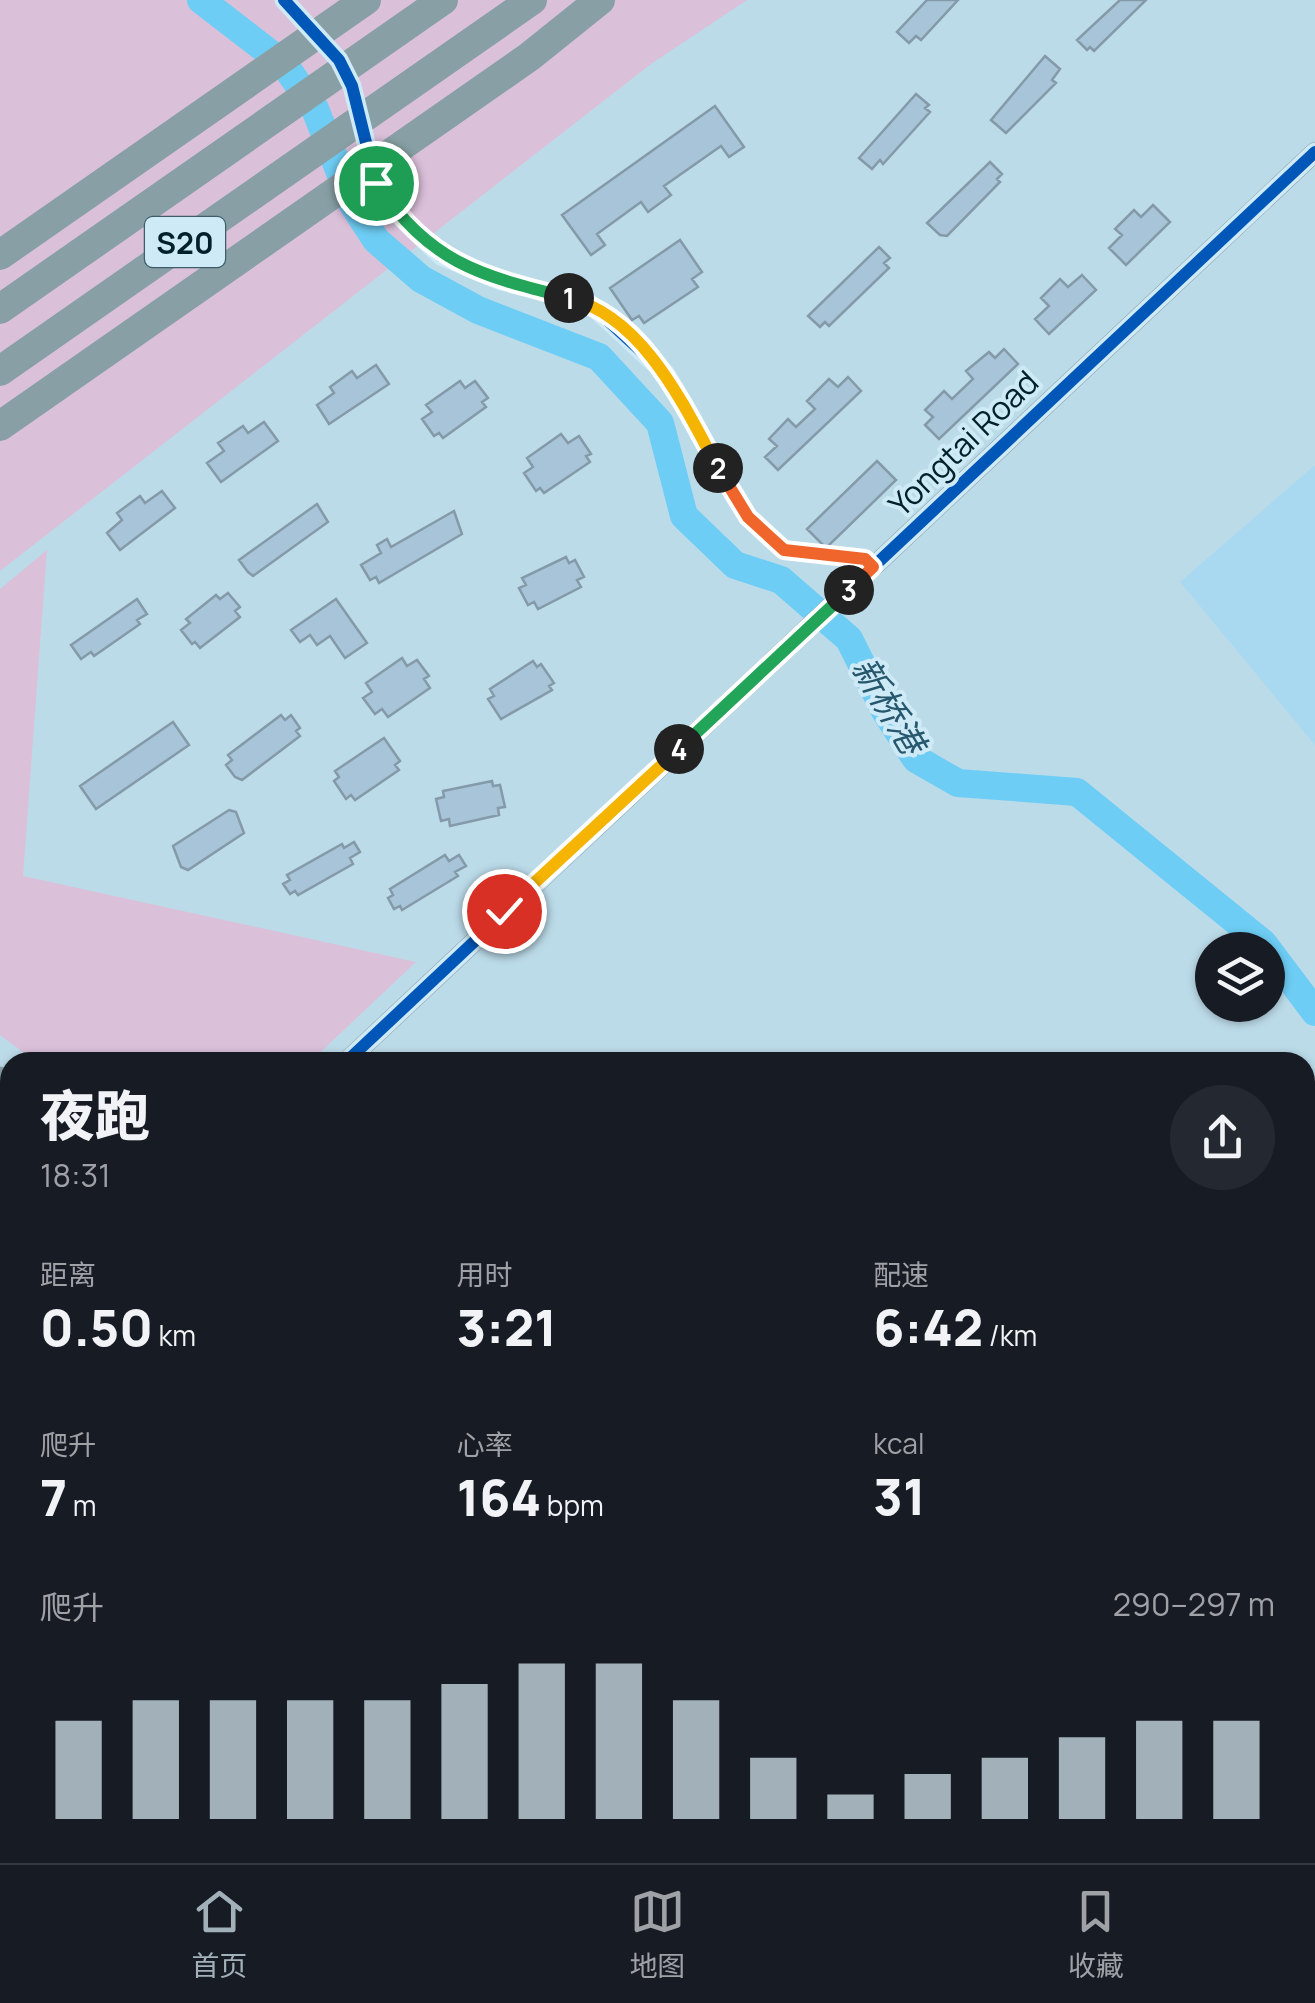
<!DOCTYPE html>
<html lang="zh">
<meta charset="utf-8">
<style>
body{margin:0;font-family:Manrope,"Noto Sans SC",sans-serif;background:#242831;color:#f1f3f6;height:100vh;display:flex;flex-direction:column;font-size:38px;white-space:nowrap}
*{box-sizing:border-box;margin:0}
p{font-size:32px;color:#9ea1a6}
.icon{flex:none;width:55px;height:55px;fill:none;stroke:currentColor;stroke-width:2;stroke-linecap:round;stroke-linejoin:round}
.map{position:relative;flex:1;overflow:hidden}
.sheet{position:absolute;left:0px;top:1052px;width:1315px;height:812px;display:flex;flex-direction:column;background:#171b24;border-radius:30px 30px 0 0;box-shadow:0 2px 8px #0004}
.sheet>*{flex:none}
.buttons{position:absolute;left:1195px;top:932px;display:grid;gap:20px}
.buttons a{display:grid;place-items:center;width:90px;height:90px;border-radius:50%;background:#171b24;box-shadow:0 2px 8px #0004;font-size:50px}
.pin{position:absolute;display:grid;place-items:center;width:85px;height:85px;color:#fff;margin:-42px;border:5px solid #fff;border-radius:50%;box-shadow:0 2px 10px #0007}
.km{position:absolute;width:50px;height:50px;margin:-25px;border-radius:50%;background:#222;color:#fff;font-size:28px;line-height:50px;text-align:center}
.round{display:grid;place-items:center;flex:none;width:105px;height:105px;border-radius:52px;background:#242831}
.summary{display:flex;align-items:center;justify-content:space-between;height:170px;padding:0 40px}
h1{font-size:55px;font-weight:800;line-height:75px}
.figures{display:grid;grid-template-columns:repeat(3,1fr);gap:15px;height:170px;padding:10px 40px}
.figures div{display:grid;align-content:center}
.figures b{font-size:50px;font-weight:800}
.figures small{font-size:28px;font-weight:400}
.figures p{font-size:28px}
.chart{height:280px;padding:20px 40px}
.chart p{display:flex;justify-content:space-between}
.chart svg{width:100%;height:180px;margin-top:10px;stroke:#a2b1b9;stroke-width:6}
.menu{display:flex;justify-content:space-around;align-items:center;height:140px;border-top:2px solid #363941;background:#171b24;font-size:28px;color:#9ea1a6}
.menu a{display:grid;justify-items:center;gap:5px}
.menu .selected{color:#a2b1b9}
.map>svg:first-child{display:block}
.built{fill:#a8d9f0}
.green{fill:#dbc0da}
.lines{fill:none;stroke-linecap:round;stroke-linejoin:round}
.river{stroke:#6ecdf4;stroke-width:28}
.building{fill:#a8c4d8;stroke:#849aa9;stroke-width:2.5}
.minor{stroke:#8aa0a2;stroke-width:15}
.tertiary{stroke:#8aa0a2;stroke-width:20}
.primary{stroke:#89a4a8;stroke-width:25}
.motorway{stroke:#88a0a5;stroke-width:30}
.cycleway-casing{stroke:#ceeaf7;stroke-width:19}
.cycleway{stroke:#0057b8;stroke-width:12}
.split-1-casing{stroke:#fff;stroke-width:20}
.split-2-casing{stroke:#fff;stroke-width:20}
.split-3-casing{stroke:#fff;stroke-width:20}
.split-4-casing{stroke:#fff;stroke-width:20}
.split-5-casing{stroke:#fff;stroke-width:20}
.split-1{stroke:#22a559;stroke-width:12}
.split-2{stroke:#f5b400;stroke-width:12}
.split-3{stroke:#f0652b;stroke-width:12}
.split-4{stroke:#22a559;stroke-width:12}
.split-5{stroke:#f5b400;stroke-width:12}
.labels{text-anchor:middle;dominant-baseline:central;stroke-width:8;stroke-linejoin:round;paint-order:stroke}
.shield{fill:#ceeaf7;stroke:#3e5c69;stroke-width:2.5}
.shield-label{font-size:30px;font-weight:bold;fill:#011f2c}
.street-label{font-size:32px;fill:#011f2c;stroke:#ceeaf7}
.water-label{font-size:35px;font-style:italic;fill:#26576c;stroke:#ceeaf7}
</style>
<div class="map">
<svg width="1315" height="1863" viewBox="0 0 1315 1863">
<rect width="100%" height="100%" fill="#bcdbe9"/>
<path class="built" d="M1315 465V745L1180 582Z"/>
<path class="green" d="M0 0H747L651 64 0 571Z
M47 550 23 876 416 962 310 1062H36L0 1035V589Z"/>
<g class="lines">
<path class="river" d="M201 0 284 64 315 109 352 203 376 240 421 279 478 310 599 357 660 423 684 516 735 565 781 580 849 639 885 711 916 759 958 783 1077 792 1263 943 1315 1012
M1305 1217 1315 1195
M1028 1863 1033 1855"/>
</g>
<path class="building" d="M927 0H958L921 40 916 36 909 43 897 32Z
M1120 0H1146L1094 51 1090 47 1087 50 1077 40Z
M1045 56 1060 69 1052 80 1056 83 1006 133 991 120Z
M916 94 929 105 925 108 930 112 883 164 880 160 872 169 859 158Z
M715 106 744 147 729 157 721 146 664 186 671 195 648 212 641 202 597 234 605 245 591 255 562 215Z
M990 162 1002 174 997 179 1000 182 947 236 940 235 927 223Z
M1153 205 1170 222 1126 265 1109 248 1122 235 1115 229 1134 210 1141 217Z
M680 240 702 272 692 279 698 287 644 323 639 316 632 320 610 288Z
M879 247 890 258 884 263 889 268 829 326 825 322 820 327 808 316Z
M1082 275 1096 290 1049 334 1035 319 1049 306 1041 298 1060 279 1068 287Z
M1004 349 1018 364 939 439 925 425 933 417 925 410 944 391 952 399 973 379 966 371 989 352 995 358Z
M376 365 389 384 329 424 317 405 334 393 330 387 352 371 357 378Z
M848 377 861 391 778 470 765 457 777 446 769 439 788 419 796 427 815 409 807 401 829 379 838 387Z
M460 381 465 388 475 381 488 398 482 402 486 407 443 438 439 433 434 436 422 419 432 412 426 405Z
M264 422 278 441 221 482 207 463 224 451 218 443 243 426 248 433Z
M561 434 568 443 579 436 591 454 586 456 590 462 544 493 540 488 536 491 524 473 533 467 527 458Z
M877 461 896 480 826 548 807 529Z
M162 491 175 508 120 550 107 533 122 520 117 513 140 496 145 503Z
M317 504 328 522 253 576 248 572 239 560Z
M454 511 462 534 379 583 376 577 370 580 361 565 381 553 377 545 387 539 391 547Z
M566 557 569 563 575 560 584 577 577 580 581 587 538 609 534 602 528 605 519 588 526 585 522 578Z
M228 593 240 607 235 611 240 617 200 648 195 642 192 644 181 630 190 623 186 619 216 595 220 599Z
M137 599 147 614 137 620 140 624 94 656 91 652 81 659 71 645Z
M336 599 367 643 345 658 330 636 317 645 310 635 300 642 291 630Z
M402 658 407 666 417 660 429 676 424 679 430 688 388 717 382 709 375 714 363 698 372 692 366 683Z
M533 661 537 667 541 664 554 683 549 686 552 690 501 719 488 699 494 696 490 689Z
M281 715 285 720 291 715 300 728 296 731 300 736 242 780 235 777 226 765 232 760 228 755Z
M173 722 189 745 96 809 80 786Z
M384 738 400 761 395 765 399 770 355 800 351 795 346 799 334 781 339 777 335 771Z
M492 781 493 786 500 785 505 807 498 808 499 815 450 826 449 819 441 821 436 799 444 797 443 791Z
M229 810 236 812 244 833 188 870 181 867 173 846Z
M354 842 360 852 350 858 353 864 298 895 295 891 290 894 283 884 290 880 287 875 342 844 344 848Z
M445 855 449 861 459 855 466 866 455 872 458 876 402 910 400 906 394 909 388 898 393 895 390 889Z"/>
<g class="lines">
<path class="minor" d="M1305 1336 1315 1310
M0 1719 10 1707
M442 1855 456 1863"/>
<path class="tertiary" d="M346 1062 1315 152
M0 1485 10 1472"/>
<path class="primary" d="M0 1079 10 1087
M0 1127 10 1135
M930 1855 940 1863
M1000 1855 1013 1863"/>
<path class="motorway" d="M0 255 366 0
M0 309 443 0
M0 371 532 0
M0 426 529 57 600 0"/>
<defs>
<path id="cycleway" d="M284 0 339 60 352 86 376 183 396 213 441 256 501 281 589 303 666 374 748 517 784 550 865 559 873 567
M346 1062 1315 152"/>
</defs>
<use href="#cycleway" class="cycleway-casing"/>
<use href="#cycleway" class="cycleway"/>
</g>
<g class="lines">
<defs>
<path id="split-1" d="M376 183C431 264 479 275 569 298"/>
<path id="split-2" d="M569 298C644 317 684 406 718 468"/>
<path id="split-3" d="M718 468 748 517 784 550 865 559 873 567 849 590"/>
<path id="split-4" d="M679 749 849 590"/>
<path id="split-5" d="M504 911 679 749"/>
</defs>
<use href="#split-1" class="split-1-casing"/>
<use href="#split-2" class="split-2-casing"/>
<use href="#split-3" class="split-3-casing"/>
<use href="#split-4" class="split-4-casing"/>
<use href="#split-5" class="split-5-casing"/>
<use href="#split-1" class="split-1"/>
<use href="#split-2" class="split-2"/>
<use href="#split-3" class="split-3"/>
<use href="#split-4" class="split-4"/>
<use href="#split-5" class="split-5"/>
</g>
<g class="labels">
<rect class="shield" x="145" y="217" width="80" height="50" rx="8"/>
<g class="shield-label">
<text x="185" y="242">S20</text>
</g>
<g class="street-label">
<text transform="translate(963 443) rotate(-44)">Yongtai Road</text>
</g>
<g class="water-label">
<text transform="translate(889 705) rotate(59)">新桥港</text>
</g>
</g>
</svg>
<div class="buttons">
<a><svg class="icon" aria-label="layers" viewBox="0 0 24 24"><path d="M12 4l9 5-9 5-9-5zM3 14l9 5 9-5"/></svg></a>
</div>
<div class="pin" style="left:376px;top:183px;background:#1e9e55"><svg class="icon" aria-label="arrive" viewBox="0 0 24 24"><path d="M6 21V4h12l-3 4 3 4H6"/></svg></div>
<div class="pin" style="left:504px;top:911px;background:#d93025"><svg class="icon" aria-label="check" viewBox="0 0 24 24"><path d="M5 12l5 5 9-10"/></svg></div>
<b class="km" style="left:569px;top:298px">1</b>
<b class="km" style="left:718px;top:468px">2</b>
<b class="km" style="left:849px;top:590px">3</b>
<b class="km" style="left:679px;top:749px">4</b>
<section class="sheet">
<div class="summary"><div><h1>夜跑</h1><p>18:31</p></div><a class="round"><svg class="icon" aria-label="share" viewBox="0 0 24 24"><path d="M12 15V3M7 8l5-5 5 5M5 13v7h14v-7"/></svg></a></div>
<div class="figures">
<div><p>距离</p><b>0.50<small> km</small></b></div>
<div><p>用时</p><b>3:21</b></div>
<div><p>配速</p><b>6:42<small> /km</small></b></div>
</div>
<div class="figures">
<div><p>爬升</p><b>7<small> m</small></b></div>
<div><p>心率</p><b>164<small> bpm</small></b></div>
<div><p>kcal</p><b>31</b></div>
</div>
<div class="chart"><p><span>爬升</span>290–297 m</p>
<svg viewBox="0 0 160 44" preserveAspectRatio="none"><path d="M5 44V20M15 44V15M25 44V15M35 44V15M45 44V15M55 44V11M65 44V6M75 44V6M85 44V15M95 44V29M105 44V38M115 44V33M125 44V29M135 44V24M145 44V20M155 44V20"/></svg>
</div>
</section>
</div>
<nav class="menu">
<a class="selected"><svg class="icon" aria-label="home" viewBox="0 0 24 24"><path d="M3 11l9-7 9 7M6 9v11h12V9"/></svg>首页</a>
<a><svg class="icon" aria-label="map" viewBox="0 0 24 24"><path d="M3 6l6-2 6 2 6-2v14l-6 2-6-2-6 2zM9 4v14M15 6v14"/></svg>地图</a>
<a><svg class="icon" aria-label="saved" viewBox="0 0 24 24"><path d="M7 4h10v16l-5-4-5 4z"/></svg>收藏</a>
</nav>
